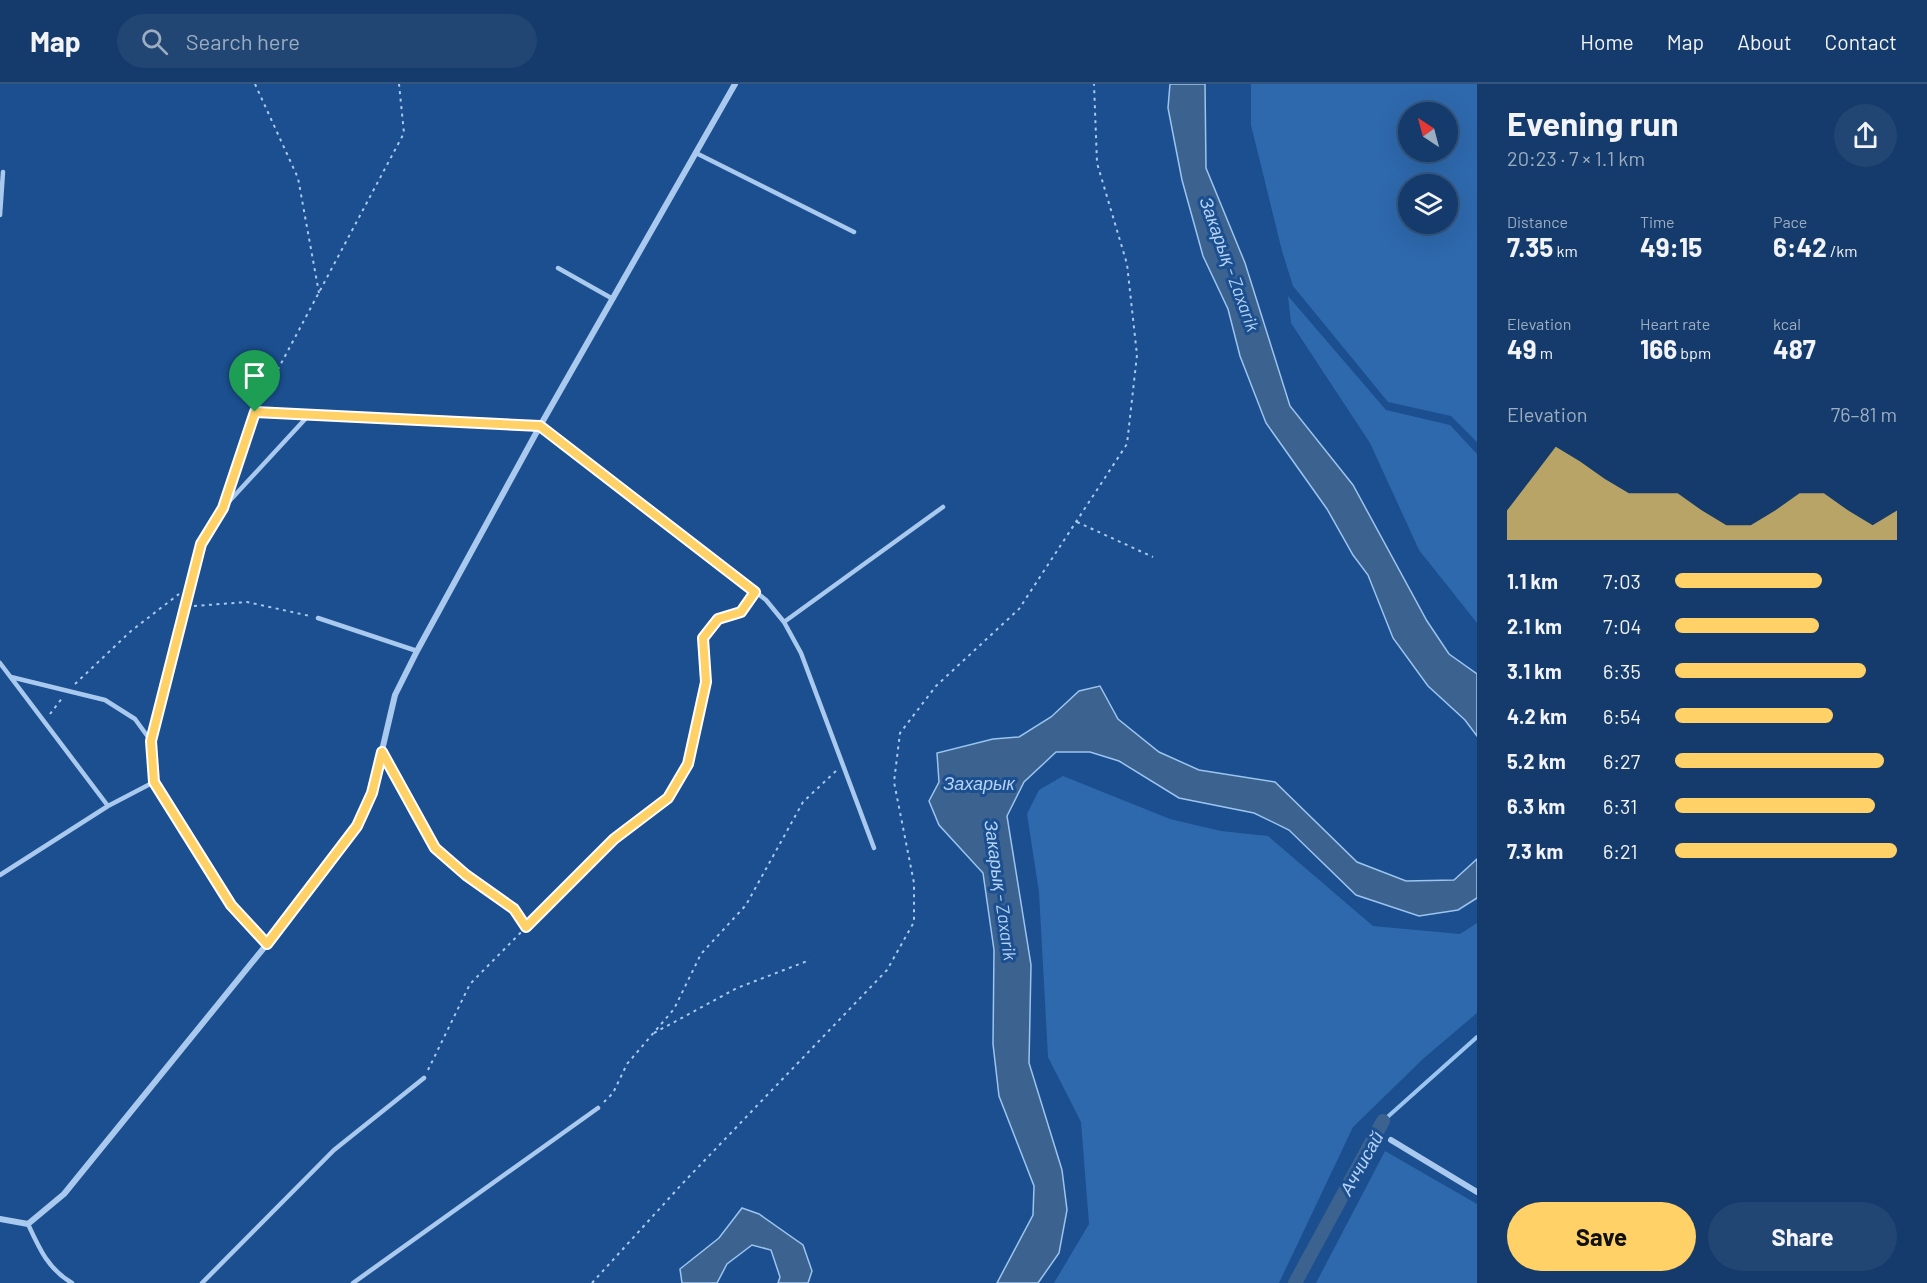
<!DOCTYPE html>
<meta charset="utf-8">
<style>
body{margin:0;font-family:Barlow,sans-serif;background:#214673;color:#f1f3f6;height:100vh;display:flex;flex-direction:column;font-size:22px;white-space:nowrap}
*{box-sizing:border-box;margin:0}
p{font-size:20px;color:#9dadc1}
.icon{flex:none;width:33px;height:33px;fill:none;stroke:currentColor;stroke-width:2;stroke-linecap:round;stroke-linejoin:round}
.map{position:relative;flex:1;overflow:hidden}
.details{display:flex;flex-direction:column;background:#143b6b;width:450px}
.details>*{flex:none}
.needle{width:39px;rotate:324deg}
.buttons{position:absolute;left:1398px;top:18px;display:grid;gap:12px}
.buttons a{display:grid;place-items:center;width:60px;height:60px;border-radius:50%;background:#143b6b;box-shadow:0 6px 24px #0002,0 0 0 2px #33557e;font-size:30px}
.pin{position:absolute;display:grid;place-items:center;width:51px;height:51px;color:#fff;margin:-62px -26px;border-radius:50% 50% 50% 0;rotate:-45deg;box-shadow:0 0 6px #0007}
.pin .icon{rotate:45deg}
.round{display:grid;place-items:center;flex:none;width:63px;height:63px;border-radius:32px;background:#214673}
.summary{display:flex;align-items:center;justify-content:space-between;height:102px;padding:0 30px}
h1{font-size:33px;font-weight:700;line-height:45px}
.figures{display:grid;grid-template-columns:repeat(3,1fr);gap:9px;height:102px;padding:6px 30px}
.figures div{display:grid;align-content:center}
.figures b{font-size:26px;font-weight:700}
.figures small{font-size:16px;font-weight:400}
.figures p{font-size:16px}
.chart{height:168px;padding:12px 30px}
.chart p{display:flex;justify-content:space-between}
.chart svg{width:100%;height:108px;margin-top:6px;fill:#ffd166;opacity:.7}
.button{display:flex;gap:12px;margin-top:auto;padding:12px 30px}
.button a{flex:1;height:69px;border-radius:36px;background:#ffd166;color:#111;font-size:24px;font-weight:700;line-height:69px;text-align:center}
.button a+a{background:#214673;color:#f1f3f6}
ul{padding:0 30px;list-style:none;font-size:20px}
li{display:grid;grid-template-columns:96px 72px 1fr;align-items:center;height:45px}
li i{height:15px;border-radius:8px;background:#ffd166}
header{display:flex;align-items:center;gap:36px;box-sizing:border-box;height:84px;padding:0 30px;background:#143b6b;border-bottom:2px solid #33557e}
header strong{font-size:28px}
nav{display:flex;gap:33px;margin-inline-start:auto;font-size:21px}
.search{width:420px;height:54px;background:#214673;display:flex;align-items:center;gap:15px;box-sizing:border-box;padding:0 21px;border-radius:33px;color:#9dadc1;font-size:22px}
main{display:flex;flex:1;min-height:0}
.map>svg:first-child{display:block}
.green{fill:#2e69ad;fill-rule:evenodd}
.water{fill:#3c6290;stroke:#9cc4f0;stroke-width:1.5}
.lines{fill:none;stroke-linecap:round;stroke-linejoin:round}
.stream{stroke:#9cc4f0;stroke-width:4}
.canal{stroke:#3c6290;stroke-width:14}
.path{stroke:#a9c9ee;stroke-width:2;stroke-dasharray:3 4.5;stroke-linecap:butt}
.lane{stroke:#a9c9ee;stroke-width:4.5}
.street{stroke:#a9c9ee;stroke-width:6}
.route-casing{stroke:#fff;stroke-width:12}
.route{stroke:#ffd166;stroke-width:8}
.labels{text-anchor:middle;dominant-baseline:central;stroke-width:6;stroke-linejoin:round;paint-order:stroke}
.water-label{font-size:18px;font-style:italic;fill:#b5d3f5;stroke:#1b4f8f}
</style>
<header>
<strong>Map</strong>
<div class="search"><svg class="icon" aria-label="search" viewBox="0 0 24 24"><circle cx="10" cy="10" r="6"/><path d="M15 15l6 6"/></svg>Search here</div>
<nav><a>Home</a><a>Map</a><a>About</a><a>Contact</a></nav>
</header>
<main>
<div class="map">
<svg width="1477" height="1199" viewBox="0 0 1477 1199">
<rect width="100%" height="100%" fill="#1b4f8f"/>
<path class="green" d="M1251 0H1477V358L1451 332 1388 318 1293 202 1282 167 1251 41ZM1448 28V68H1408V28ZM1448 100V140H1408V100Z
M1288 212 1386 326 1450 341 1477 370V539L1419 466 1370 359 1291 239Z
M1063 692 1170 735 1221 747 1268 752 1373 842 1460 850 1477 839V929L1424 974 1353 1043 1279 1199H1054L1089 1140 1081 1038 1048 973 1039 808 1027 730 1039 706Z
M1385 1067 1477 1120V1199H1316Z"/>
<path class="water" d="M1170 0H1205L1206 84 1245 179 1290 322 1353 401 1427 537 1449 570 1477 590V652L1465 636 1428 602 1393 554 1368 491 1353 471 1327 425 1266 339 1240 272 1228 225 1203 172 1182 96 1168 24Z
M1100 602 1118 635 1159 668 1199 686 1275 698 1357 778 1406 797 1454 796 1477 775V814L1458 826 1419 832 1356 811 1289 746 1254 729 1179 714 1119 677 1090 668H1056L1024 698 1007 732 1031 881 1029 979 1062 1086 1067 1126 1059 1169 1038 1199H997L1033 1131 1034 1102 999 1012 993 960 994 866 983 789 939 741 929 717 939 698 937 669 993 655 1019 653 1051 633 1079 607Z
M742 1124 759 1130 803 1161 812 1187 808 1199H778L780 1193 771 1166 752 1161 727 1180 717 1199H682L680 1185 719 1154Z"/>
<g class="lines">
<path class="stream" d="M1383 1037 1477 953"/>
<path class="canal" d="M1295 1199 1383 1037"/>
<path class="path" d="M255 0 298 94 319 209
M260 319 404 49 399 0
M230 404 252 335
M1077 438 1153 473
M194 522 247 518 310 532
M75 600 131 547 179 510
M50 630 63 613
M442 770 466 791 514 825 526 843
M654 949 737 904 810 876
M428 986 470 900 613 755 668 714 688 680 706 598 703 554 718 535 741 528 751 514
M604 1018 613 1009 627 980 674 925 701 870 746 821 803 718 836 687
M592 1199 682 1100 887 886 914 838V799L894 698 900 649 936 602 1019 525 1127 360 1137 271 1127 180 1097 79 1094 0"/>
<path class="lane" d="M696 69 854 148
M0 131 3 88
M558 184 613 215
M255 328 540 342 766 516 784 538 801 569 874 764
M318 534 417 567
M784 538 943 423
M0 579 108 722
M11 593 105 616 135 635 151 657
M382 668 435 764
M154 698 151 657 201 460 223 424 308 332
M0 791 108 722 154 698 231 821 267 860
M28 1140C39 1164 48 1185 72 1199
M202 1199 334 1066 424 994
M353 1199 598 1024"/>
<path class="street" d="M1391 1056 1477 1108
M0 1135 28 1140 64 1110 267 860 357 742 372 709 395 611 417 567 540 342 735 0"/>
</g>
<g class="lines">
<defs>
<path id="route" d="M255 328 540 342 755 508 741 528 718 535 703 554 706 598 688 680 668 714 614 755 526 843 514 825 466 791 435 764 382 668 372 709 357 742 267 860 231 821 154 698 151 657 201 460 223 424Z"/>
</defs>
<use href="#route" class="route-casing"/>
<use href="#route" class="route"/>
</g>
<g class="labels">
<g class="water-label">
<text transform="translate(1230 180) rotate(70)">Закарық - Zaxarik</text>
<text x="979" y="699">Захарык</text>
<text transform="translate(1001 806) rotate(82)">Закарық - Zaxarik</text>
<text transform="translate(1361 1079) rotate(-61)">Аччисай</text>
</g>
</g>
</svg>
<div class="buttons">
<a><svg class="needle" viewBox="-14 -14 28 28"><path d="M0-13l5 13h-10z" fill="#e53935"/><path d="M0 13l5-13h-10z" fill="#9dadc1"/></svg></a>
<a><svg class="icon" aria-label="layers" viewBox="0 0 24 24"><path d="M12 4l9 5-9 5-9-5zM3 14l9 5 9-5"/></svg></a>
</div>
<div class="pin" style="left:255px;top:328px;background:#1e9e55"><svg class="icon" aria-label="arrive" viewBox="0 0 24 24"><path d="M6 21V4h12l-3 4 3 4H6"/></svg></div>
</div>
<section class="details">
<div class="summary"><div><h1>Evening run</h1><p>20:23 · 7 × 1.1 km</p></div><a class="round"><svg class="icon" aria-label="share" viewBox="0 0 24 24"><path d="M12 15V3M7 8l5-5 5 5M5 13v7h14v-7"/></svg></a></div>
<div class="figures">
<div><p>Distance</p><b>7.35<small> km</small></b></div>
<div><p>Time</p><b>49:15</b></div>
<div><p>Pace</p><b>6:42<small> /km</small></b></div>
</div>
<div class="figures">
<div><p>Elevation</p><b>49<small> m</small></b></div>
<div><p>Heart rate</p><b>166<small> bpm</small></b></div>
<div><p>kcal</p><b>487</b></div>
</div>
<div class="chart"><p><span>Elevation</span>76–81 m</p>
<svg viewBox="0 0 160 44" preserveAspectRatio="none"><path d="M0 44V32L10 19L20 6L30 12L40 19L50 25L60 25L70 25L80 32L90 38L100 38L110 32L120 25L130 25L140 32L150 38L160 32V44z"/></svg>
</div>
<ul>
<li><b>1.1 km</b>7:03<i style="width:66%"></i></li>
<li><b>2.1 km</b>7:04<i style="width:65%"></i></li>
<li><b>3.1 km</b>6:35<i style="width:86%"></i></li>
<li><b>4.2 km</b>6:54<i style="width:71%"></i></li>
<li><b>5.2 km</b>6:27<i style="width:94%"></i></li>
<li><b>6.3 km</b>6:31<i style="width:90%"></i></li>
<li><b>7.3 km</b>6:21<i style="width:100%"></i></li>
</ul>
<div class="button"><a>Save</a><a>Share</a></div>
</section>
</main>
